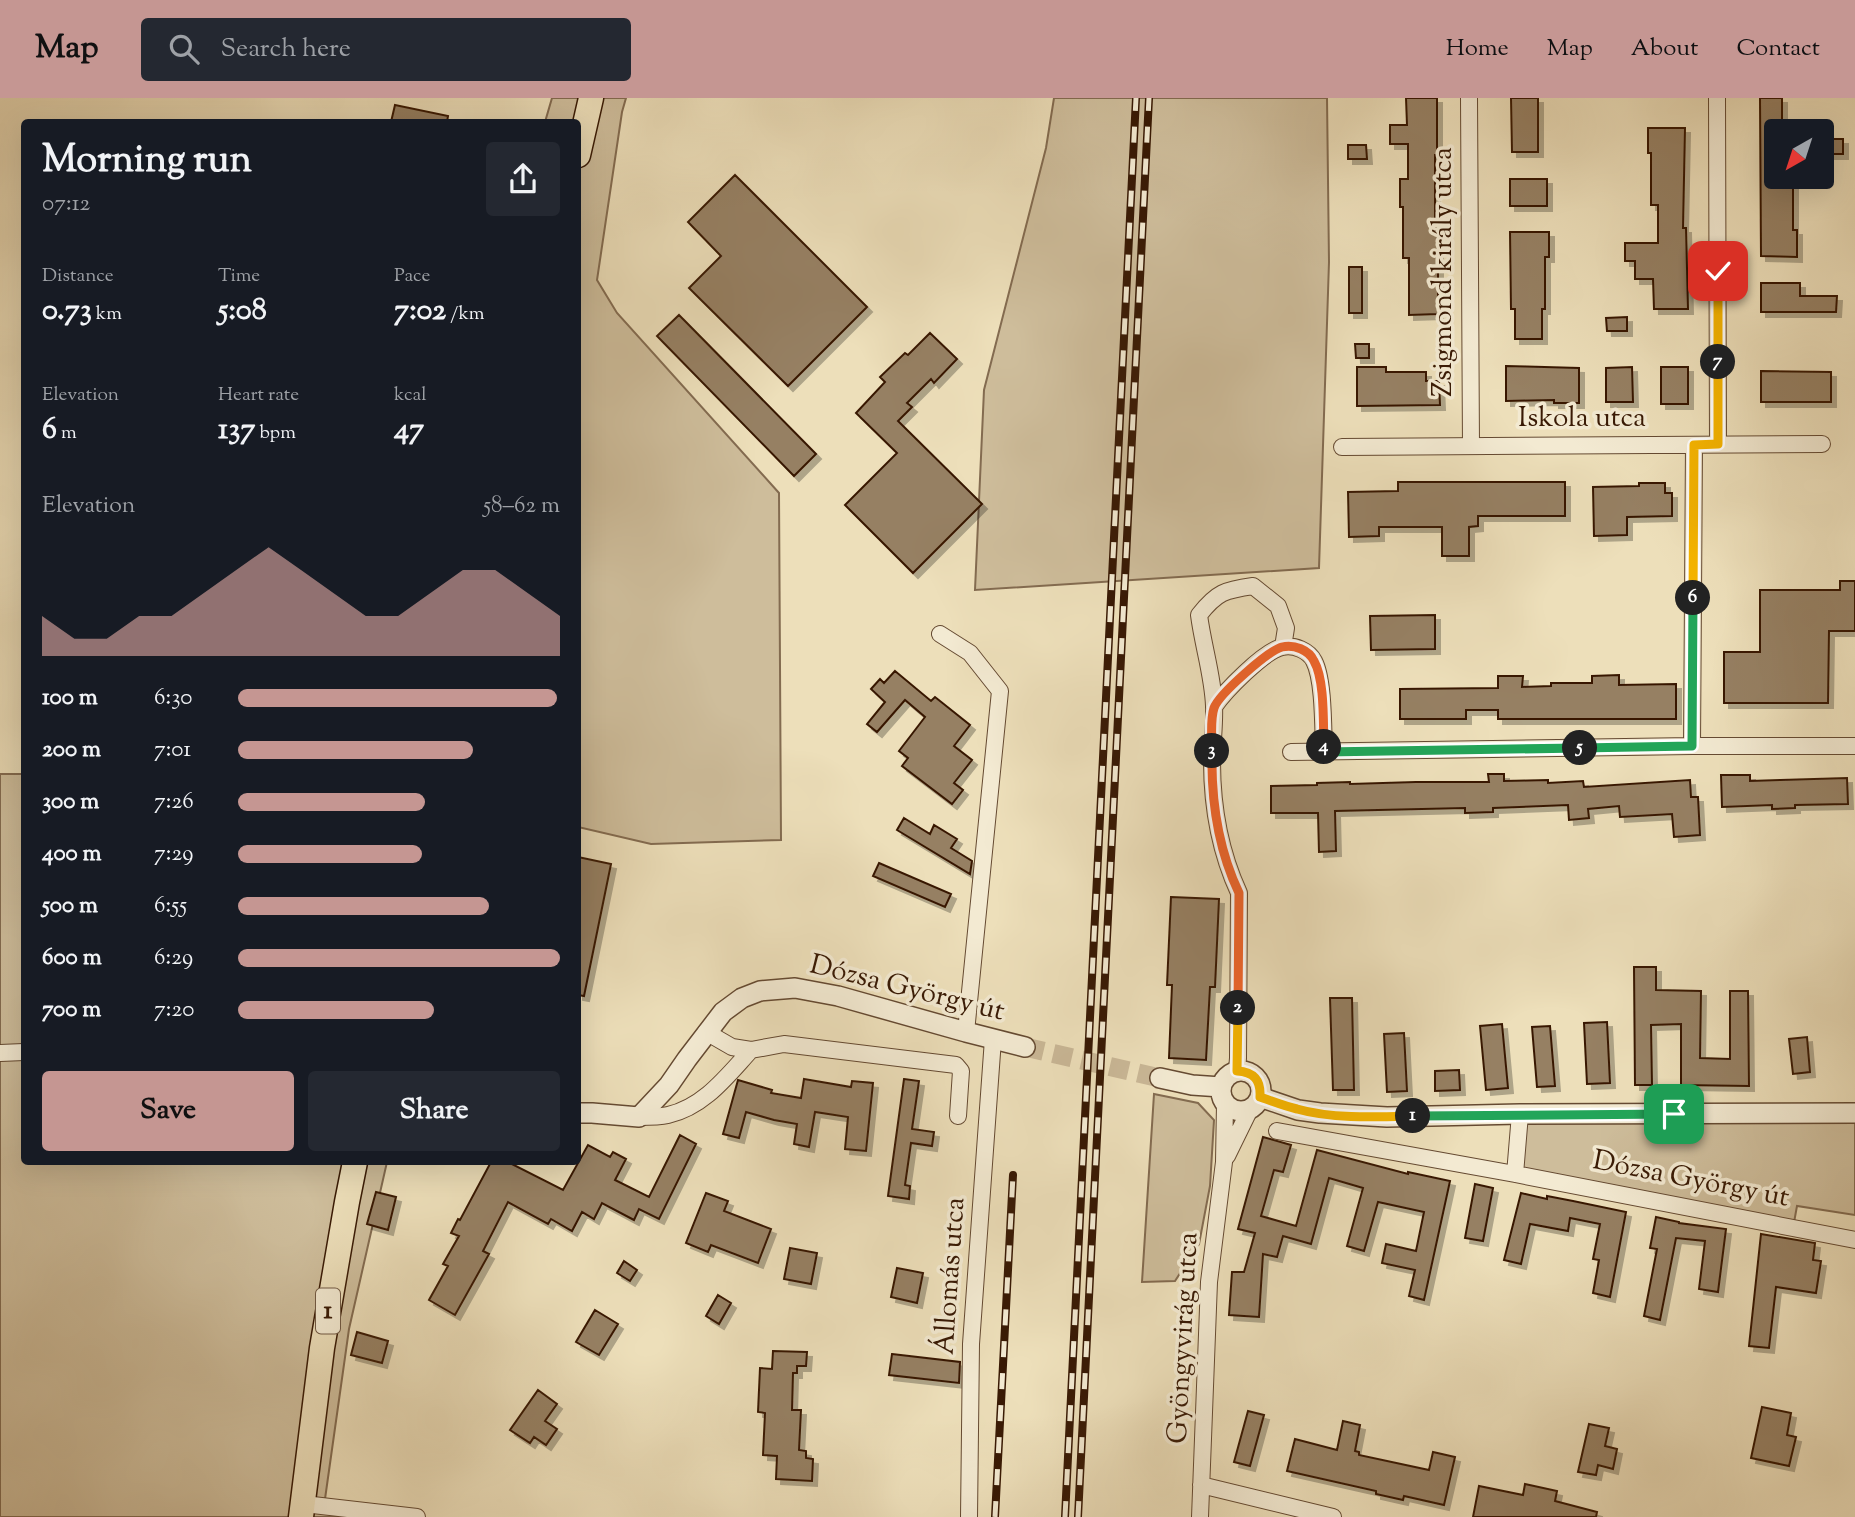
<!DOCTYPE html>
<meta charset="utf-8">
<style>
body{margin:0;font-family:"Sorts Mill Goudy",serif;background:#242831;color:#f1f3f6;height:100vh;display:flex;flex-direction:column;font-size:26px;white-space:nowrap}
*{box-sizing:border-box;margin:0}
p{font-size:23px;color:#9ea1a6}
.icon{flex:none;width:38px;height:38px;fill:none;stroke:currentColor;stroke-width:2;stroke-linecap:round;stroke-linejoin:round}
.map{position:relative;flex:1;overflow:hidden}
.drawer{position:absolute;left:21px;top:21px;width:560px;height:1046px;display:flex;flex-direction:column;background:#171b24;border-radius:7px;box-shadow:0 7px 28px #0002}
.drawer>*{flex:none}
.needle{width:46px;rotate:219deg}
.buttons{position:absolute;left:1764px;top:21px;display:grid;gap:14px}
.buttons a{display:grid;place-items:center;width:70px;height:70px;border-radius:7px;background:#171b24;box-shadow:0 7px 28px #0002;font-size:35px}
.pin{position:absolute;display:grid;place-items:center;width:60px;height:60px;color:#fff;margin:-30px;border-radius:14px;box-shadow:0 4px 10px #0006}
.km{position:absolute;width:35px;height:35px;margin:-18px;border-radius:50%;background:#222;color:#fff;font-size:19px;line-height:35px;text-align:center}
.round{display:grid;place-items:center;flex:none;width:74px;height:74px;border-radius:7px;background:#242831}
.overview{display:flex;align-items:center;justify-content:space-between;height:119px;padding:0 21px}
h1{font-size:38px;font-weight:700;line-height:52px}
.stats{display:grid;grid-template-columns:repeat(3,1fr);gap:10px;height:119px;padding:7px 21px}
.stats div{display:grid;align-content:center}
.stats b{font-size:30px;font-weight:700}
.stats small{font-size:19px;font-weight:400}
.stats p{font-size:19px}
.chart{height:196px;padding:14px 21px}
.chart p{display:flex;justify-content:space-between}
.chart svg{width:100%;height:126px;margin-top:7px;fill:#c59692;opacity:.7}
.cta{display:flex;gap:14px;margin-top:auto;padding:14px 21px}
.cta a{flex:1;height:80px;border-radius:7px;background:#c59692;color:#111;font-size:28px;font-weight:700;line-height:80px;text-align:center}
.cta a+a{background:#242831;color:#f1f3f6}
ul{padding:0 21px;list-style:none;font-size:23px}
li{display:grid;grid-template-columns:112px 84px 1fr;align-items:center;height:52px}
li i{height:18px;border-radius:9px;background:#c59692}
header{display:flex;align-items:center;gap:42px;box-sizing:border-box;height:98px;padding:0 35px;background:#c59692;color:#111}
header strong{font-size:33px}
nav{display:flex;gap:38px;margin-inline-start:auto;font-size:24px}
.search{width:490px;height:63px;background:#242831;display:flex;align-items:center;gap:18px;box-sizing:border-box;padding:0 24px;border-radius:7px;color:#9ea1a6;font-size:26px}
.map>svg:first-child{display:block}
.green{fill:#cebd9b;stroke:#836b50;stroke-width:2}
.building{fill:#968063;stroke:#381904;stroke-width:2;filter:url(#shadow)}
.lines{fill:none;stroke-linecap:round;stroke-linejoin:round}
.tertiary-tunnel{stroke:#c9b796;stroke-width:19;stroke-dasharray:19 10;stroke-linecap:butt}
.minor-casing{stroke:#654a32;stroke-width:18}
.tertiary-casing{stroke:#654a32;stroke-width:22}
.primary-casing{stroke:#381904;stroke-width:27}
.minor{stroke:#f3ead2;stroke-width:16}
.tertiary{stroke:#f3ead2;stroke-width:19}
.primary{stroke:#eddfba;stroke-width:24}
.rail-casing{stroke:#381904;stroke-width:8}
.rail{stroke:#f3ead2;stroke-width:5;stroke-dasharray:16;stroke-linecap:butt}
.split-1-casing{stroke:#fff;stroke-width:14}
.split-2-casing{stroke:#fff;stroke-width:14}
.split-3-casing{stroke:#fff;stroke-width:14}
.split-4-casing{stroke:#fff;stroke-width:14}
.split-5-casing{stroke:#fff;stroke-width:14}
.split-6-casing{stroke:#fff;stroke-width:14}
.split-7-casing{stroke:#fff;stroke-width:14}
.split-8-casing{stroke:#fff;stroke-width:14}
.split-1{stroke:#22a559;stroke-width:9}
.split-2{stroke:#f5b400;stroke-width:9}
.split-3{stroke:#f0652b;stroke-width:9}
.split-4{stroke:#f0652b;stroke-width:9}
.split-5{stroke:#22a559;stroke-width:9}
.split-6{stroke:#22a559;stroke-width:9}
.split-7{stroke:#f5b400;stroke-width:9}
.split-8{stroke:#f5b400;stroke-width:9}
.labels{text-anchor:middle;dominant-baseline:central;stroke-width:7;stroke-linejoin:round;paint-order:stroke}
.shield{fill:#f3ead2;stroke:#705842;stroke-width:2}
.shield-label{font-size:26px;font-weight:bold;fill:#381904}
.street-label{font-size:28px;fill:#381904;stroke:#f3ead2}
</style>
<header>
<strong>Map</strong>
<div class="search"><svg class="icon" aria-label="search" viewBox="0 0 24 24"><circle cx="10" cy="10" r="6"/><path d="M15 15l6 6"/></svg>Search here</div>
<nav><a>Home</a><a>Map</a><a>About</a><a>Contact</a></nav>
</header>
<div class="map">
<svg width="1855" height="1419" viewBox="0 0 1855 1419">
<defs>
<filter id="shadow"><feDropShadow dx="5" dy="5" stdDeviation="0" flood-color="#0004"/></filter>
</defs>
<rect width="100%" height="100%" fill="#eddfba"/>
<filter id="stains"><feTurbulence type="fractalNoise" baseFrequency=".00286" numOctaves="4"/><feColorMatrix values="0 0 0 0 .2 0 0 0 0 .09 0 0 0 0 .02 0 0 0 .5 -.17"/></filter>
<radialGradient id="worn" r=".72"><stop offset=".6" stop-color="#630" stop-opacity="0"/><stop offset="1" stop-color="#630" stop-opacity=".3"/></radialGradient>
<path class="green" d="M552 0H626L622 14 597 182 617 215 779 395 781 742 651 746 578 729V24H545Z
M1054 0H1327L1329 164 1319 470 975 492 984 292 1046 50Z
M0 676H24V1064H387L349 1231 324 1408 418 1419H0Z
M1154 996 1198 1005 1214 1022 1210 1088 1199 1146 1175 1183 1142 1184Z
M1855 1015V1117L1797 1108 1793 1130 1515 1076 1520 1016Z"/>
<path class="building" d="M1406 0H1437V57H1435V133H1438V216L1409 217V160H1403V109H1400V81H1408V46H1390V27H1407Z
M1511 0H1538V54H1512Z
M1760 0H1782V33H1776V79H1793V132H1797V159L1761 158Z
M395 7 448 18 447 24H391Z
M1648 30H1685L1683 130H1686L1688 211H1654L1653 181H1635V163H1625V145H1658V107H1651V55H1648Z
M1822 41H1843V56H1822Z
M1348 47H1366L1367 61H1348Z
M735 77 867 209 788 288 689 190 721 158 688 124Z
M1510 81H1547V108H1510Z
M1510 134H1549V159H1545V211H1542V241H1515V211H1511Z
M1349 169H1362V215H1349Z
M1761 185H1800V198H1837L1836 214H1761Z
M679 217 816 356 794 378 657 238Z
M1627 219V233H1607L1606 220Z
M930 235 957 261 934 285 931 281 907 305 912 309 898 323 982 406 913 475 845 407 897 355 856 315 885 284 880 279 905 255 908 257Z
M1355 246H1369V260H1356Z
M1506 268 1579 270V305H1554V302L1506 303Z
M1357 269H1386V274H1426V283H1439L1440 307 1357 308Z
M1632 269 1633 304H1606V270Z
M1661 269H1688V306H1661Z
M1761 273 1831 274V304H1761Z
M1398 384H1565V418H1478V428L1469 429V458H1442V429H1379V438L1349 439 1348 394 1398 393Z
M1639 385H1665V395H1672V418L1627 419V437L1594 438 1593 389 1639 388Z
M1840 483H1855V533H1829L1828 605H1724V554H1760V492H1840Z
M1435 517V551L1371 552 1370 518Z
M895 573 931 603 935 599 970 627 954 648 972 662 954 685 963 692 952 706 902 668 908 660 899 653 925 619 905 602 877 634 867 626 885 604 871 591 880 581 884 585Z
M1619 577V587L1676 586V621H1498V612H1466V621H1400V591L1498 590V578H1523L1522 589 1551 588V585H1592V578Z
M1488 676H1504V683L1548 682V685L1583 683 1584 689 1690 682 1691 699H1698L1700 737 1674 739 1672 716 1620 719 1619 708 1588 711 1589 720 1569 722 1568 707 1493 710V714L1465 715V710L1335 713 1336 753 1319 754 1318 715H1271V688L1317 687V685L1350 684V686L1416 684H1489Z
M1721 677H1750V683L1847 680 1848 706 1795 707V710L1772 711V707L1722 709Z
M904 720 930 736 934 727 957 741 951 750 972 763 970 776 897 732Z
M578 759 611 766 584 898 578 897Z
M879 765 951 796 945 809 873 778Z
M1171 799 1219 801 1215 889H1210L1206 962 1169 960 1172 887H1167Z
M1634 869H1656V892L1701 893 1700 960 1730 961V893H1748L1749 988 1681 987V926L1651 927 1652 987H1635Z
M1330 900H1352L1354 992H1333Z
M1607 924 1610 985 1587 986 1584 925Z
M1502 926 1508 990 1486 992 1480 928Z
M1550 928 1555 988 1537 989 1532 929Z
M1404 935 1407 993 1387 994 1384 936Z
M1807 939 1810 974 1793 976 1789 941Z
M1459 972 1460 992 1435 993V973Z
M804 981 851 989 852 983 873 985 866 1053 845 1051 848 1019 815 1014 809 1049 794 1046 797 1026 774 1022 746 1014 739 1040 723 1036 738 982 772 992 771 995 801 1000Z
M904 981 919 983 912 1031 934 1034 932 1048 911 1045 905 1087 910 1088 909 1101 888 1098Z
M680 1037 696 1046 659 1121 639 1111 634 1122 602 1105 594 1121 582 1114 572 1133 551 1121 548 1126 508 1104 483 1153 489 1156 455 1217 429 1202 448 1168 443 1166 459 1138 451 1135 458 1121 460 1122 491 1064H508L563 1092 588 1047 610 1059 613 1054 626 1061 615 1082 649 1099Z
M1263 1039 1291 1047 1283 1074 1274 1072 1261 1118 1296 1128 1317 1052 1408 1076V1074L1450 1083 1424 1202 1409 1198 1415 1172 1382 1165 1386 1146 1416 1153 1424 1114 1378 1104 1364 1153 1347 1148 1363 1090 1329 1080 1311 1146 1283 1138 1277 1159 1263 1156 1259 1219 1229 1217 1232 1174H1244L1255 1135 1238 1131Z
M1475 1086 1493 1090 1483 1143 1465 1140Z
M376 1094 396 1099 388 1132 367 1126Z
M706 1095 728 1103 724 1113 771 1131 758 1165 711 1147 708 1154 686 1145Z
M1521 1095 1547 1101V1098L1573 1103 1626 1114 1610 1199 1593 1195 1599 1162 1593 1161 1600 1126 1570 1120 1568 1133 1530 1126 1521 1166 1504 1162Z
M1656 1119 1679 1124V1125L1726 1131 1718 1194 1699 1191 1705 1143 1676 1140 1660 1222 1644 1218 1657 1151 1650 1150Z
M1761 1136 1815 1145 1813 1162 1821 1163 1816 1195 1776 1189 1769 1250 1749 1248Z
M790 1150 817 1155 811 1186 784 1181Z
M624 1163 637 1172 630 1183 617 1175Z
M897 1170 923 1175 917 1205 891 1199Z
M718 1197 731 1205 719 1226 706 1218Z
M595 1212 618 1226 599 1257 576 1244Z
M357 1234 388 1243 382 1265 351 1257Z
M773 1253 807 1254 806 1268H797V1275H793L792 1312H801L799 1352 806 1353V1360L813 1361 812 1383 776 1381 777 1358 763 1357 765 1315 758 1314 760 1270 772 1271Z
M892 1256 960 1264 959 1285 889 1277Z
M538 1292 557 1306 545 1323 557 1331 546 1347 534 1339 530 1345 510 1332Z
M1762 1309 1791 1315 1787 1337 1796 1339 1789 1368 1751 1360Z
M1248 1313 1264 1317 1250 1368 1234 1364Z
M1343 1323 1360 1327 1355 1353 1359 1354V1357L1429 1372 1433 1354 1455 1359 1444 1407 1404 1398 1403 1402 1376 1396V1393L1287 1373 1295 1341 1337 1352Z
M1589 1326 1609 1330 1605 1348 1617 1351 1613 1371 1598 1367 1596 1377 1578 1374Z
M1525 1386 1557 1393 1555 1403 1597 1414 1596 1419H1473L1479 1388 1523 1397Z"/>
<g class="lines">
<path class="tertiary-tunnel" d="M1025 949 1160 980"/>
<defs>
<path id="minor" d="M1469 0 1471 348
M1717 0 1718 346
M1342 349 1822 346
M940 536 970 555 1000 593 966 934
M1214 609C1225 593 1264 553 1282 549 1294 546 1309 553 1314 563 1324 582 1323 631 1324 654
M1692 648 1694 347
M1291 654 1692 648H1855
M706 934 732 949 751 952 784 946 956 967 961 973 958 1018
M0 955 24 954
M1237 973 1238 960 1239 795C1220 754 1212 707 1212 663 1212 645 1215 626 1214 608 1213 578 1203 548 1199 517 1217 494 1225 492 1253 488L1278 508 1286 530 1283 549
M639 1019C648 1019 659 1019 668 1017 704 1009 727 978 751 952
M1277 1033 1515 1076 1855 1142
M1227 1058 1250 1011
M1515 1076 1520 1016
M1201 1387 1333 1419
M304 1406 417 1419
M969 1419 971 1246 993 941
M1200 1419 1209 1184 1224 1064 1225 1006"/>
<path id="tertiary" d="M1221 993a20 20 0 1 1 40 0a20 20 0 1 1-40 0Z
M1160 980 1192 987 1221 989
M1260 999 1298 1012 1320 1015 1387 1019 1520 1016 1855 1015
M578 1015H592L639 1019 669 987 687 961 723 914 742 900 760 893 795 890 838 898 966 934 1025 949"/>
<path id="primary" d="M578 57 591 0
M301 1419 322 1250 347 1104 355 1064"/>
</defs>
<use href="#minor" class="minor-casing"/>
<use href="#tertiary" class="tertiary-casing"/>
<use href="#primary" class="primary-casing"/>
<use href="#minor" class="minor"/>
<use href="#tertiary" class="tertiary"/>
<use href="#primary" class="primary"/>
<defs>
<path id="rail" d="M995 1419 1013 1077
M1065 1419 1136 0
M1078 1419 1149 0"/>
</defs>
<use href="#rail" class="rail-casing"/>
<use href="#rail" class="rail"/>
</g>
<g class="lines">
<defs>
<path id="split-1" d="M1413 1018 1674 1016"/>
<path id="split-2" d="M1238 910 1237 973C1254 974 1261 982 1260 999 1272 1003 1284 1008 1297 1011 1332 1021 1377 1019 1413 1018"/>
<path id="split-3" d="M1212 653C1211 701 1218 751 1239 795L1238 910"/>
<path id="split-4" d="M1212 653C1212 640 1210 622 1214 610 1219 596 1268 553 1282 549 1294 546 1309 552 1314 563 1325 582 1323 626 1324 649"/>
<path id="split-5" d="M1324 649V654L1580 650"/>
<path id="split-6" d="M1580 650 1692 648 1693 500"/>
<path id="split-7" d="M1693 500 1694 347 1718 346V264"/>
<path id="split-8" d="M1718 173V264"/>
</defs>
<use href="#split-1" class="split-1-casing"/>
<use href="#split-2" class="split-2-casing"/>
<use href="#split-3" class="split-3-casing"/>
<use href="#split-4" class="split-4-casing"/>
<use href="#split-5" class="split-5-casing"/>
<use href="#split-6" class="split-6-casing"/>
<use href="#split-7" class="split-7-casing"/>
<use href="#split-8" class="split-8-casing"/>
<use href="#split-1" class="split-1"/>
<use href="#split-2" class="split-2"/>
<use href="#split-3" class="split-3"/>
<use href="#split-4" class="split-4"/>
<use href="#split-5" class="split-5"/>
<use href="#split-6" class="split-6"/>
<use href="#split-7" class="split-7"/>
<use href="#split-8" class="split-8"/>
</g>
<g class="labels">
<rect class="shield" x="316" y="1190.5" width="24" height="45" rx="5"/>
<g class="shield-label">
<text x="328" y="1213">1</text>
</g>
<g class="street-label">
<text transform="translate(1444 174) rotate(-90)">Zsigmond király utca</text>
<text x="1582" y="321">Iskola utca</text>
<text transform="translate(907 891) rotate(14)">Dózsa György út</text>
<text transform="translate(1691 1082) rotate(11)">Dózsa György út</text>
<text transform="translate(951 1178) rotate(-86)">Állomás utca</text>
<text transform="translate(1184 1240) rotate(-87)">Gyöngyvirág utca</text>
</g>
</g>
<rect width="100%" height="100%" filter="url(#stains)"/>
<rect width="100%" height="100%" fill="url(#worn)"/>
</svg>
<div class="buttons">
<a><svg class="needle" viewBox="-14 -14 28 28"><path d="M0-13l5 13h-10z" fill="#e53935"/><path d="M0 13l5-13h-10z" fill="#9ea1a6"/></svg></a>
</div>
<div class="pin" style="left:1674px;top:1016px;background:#1e9e55"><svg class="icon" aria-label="arrive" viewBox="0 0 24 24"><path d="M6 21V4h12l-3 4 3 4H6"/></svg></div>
<div class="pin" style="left:1718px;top:173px;background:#d93025"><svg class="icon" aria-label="check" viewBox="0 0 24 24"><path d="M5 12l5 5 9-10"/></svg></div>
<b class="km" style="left:1413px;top:1018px">1</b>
<b class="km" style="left:1238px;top:910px">2</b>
<b class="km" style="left:1212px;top:653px">3</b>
<b class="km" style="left:1324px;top:649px">4</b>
<b class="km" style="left:1580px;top:650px">5</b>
<b class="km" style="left:1693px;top:500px">6</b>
<b class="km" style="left:1718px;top:264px">7</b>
<section class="drawer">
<div class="overview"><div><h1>Morning run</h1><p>07:12</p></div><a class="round"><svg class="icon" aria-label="share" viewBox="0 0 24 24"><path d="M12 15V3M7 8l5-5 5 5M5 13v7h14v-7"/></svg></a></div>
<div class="stats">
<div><p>Distance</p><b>0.73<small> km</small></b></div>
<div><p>Time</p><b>5:08</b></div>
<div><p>Pace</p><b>7:02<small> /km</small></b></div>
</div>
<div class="stats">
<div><p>Elevation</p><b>6<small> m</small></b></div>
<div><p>Heart rate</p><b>137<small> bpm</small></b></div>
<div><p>kcal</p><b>47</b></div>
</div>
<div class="chart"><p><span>Elevation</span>58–62 m</p>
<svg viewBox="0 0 160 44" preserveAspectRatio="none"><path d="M0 44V30L10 38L20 38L30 30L40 30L50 22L60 14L70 6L80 14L90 22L100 30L110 30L120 22L130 14L140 14L150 22L160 30V44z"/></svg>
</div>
<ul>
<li><b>100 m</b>6:30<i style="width:99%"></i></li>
<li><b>200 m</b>7:01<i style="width:73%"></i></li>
<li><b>300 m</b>7:26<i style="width:58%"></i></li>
<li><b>400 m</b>7:29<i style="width:57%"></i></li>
<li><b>500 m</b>6:55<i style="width:78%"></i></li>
<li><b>600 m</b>6:29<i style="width:100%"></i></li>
<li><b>700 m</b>7:20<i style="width:61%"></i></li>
</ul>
<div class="cta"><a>Save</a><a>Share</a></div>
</section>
</div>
